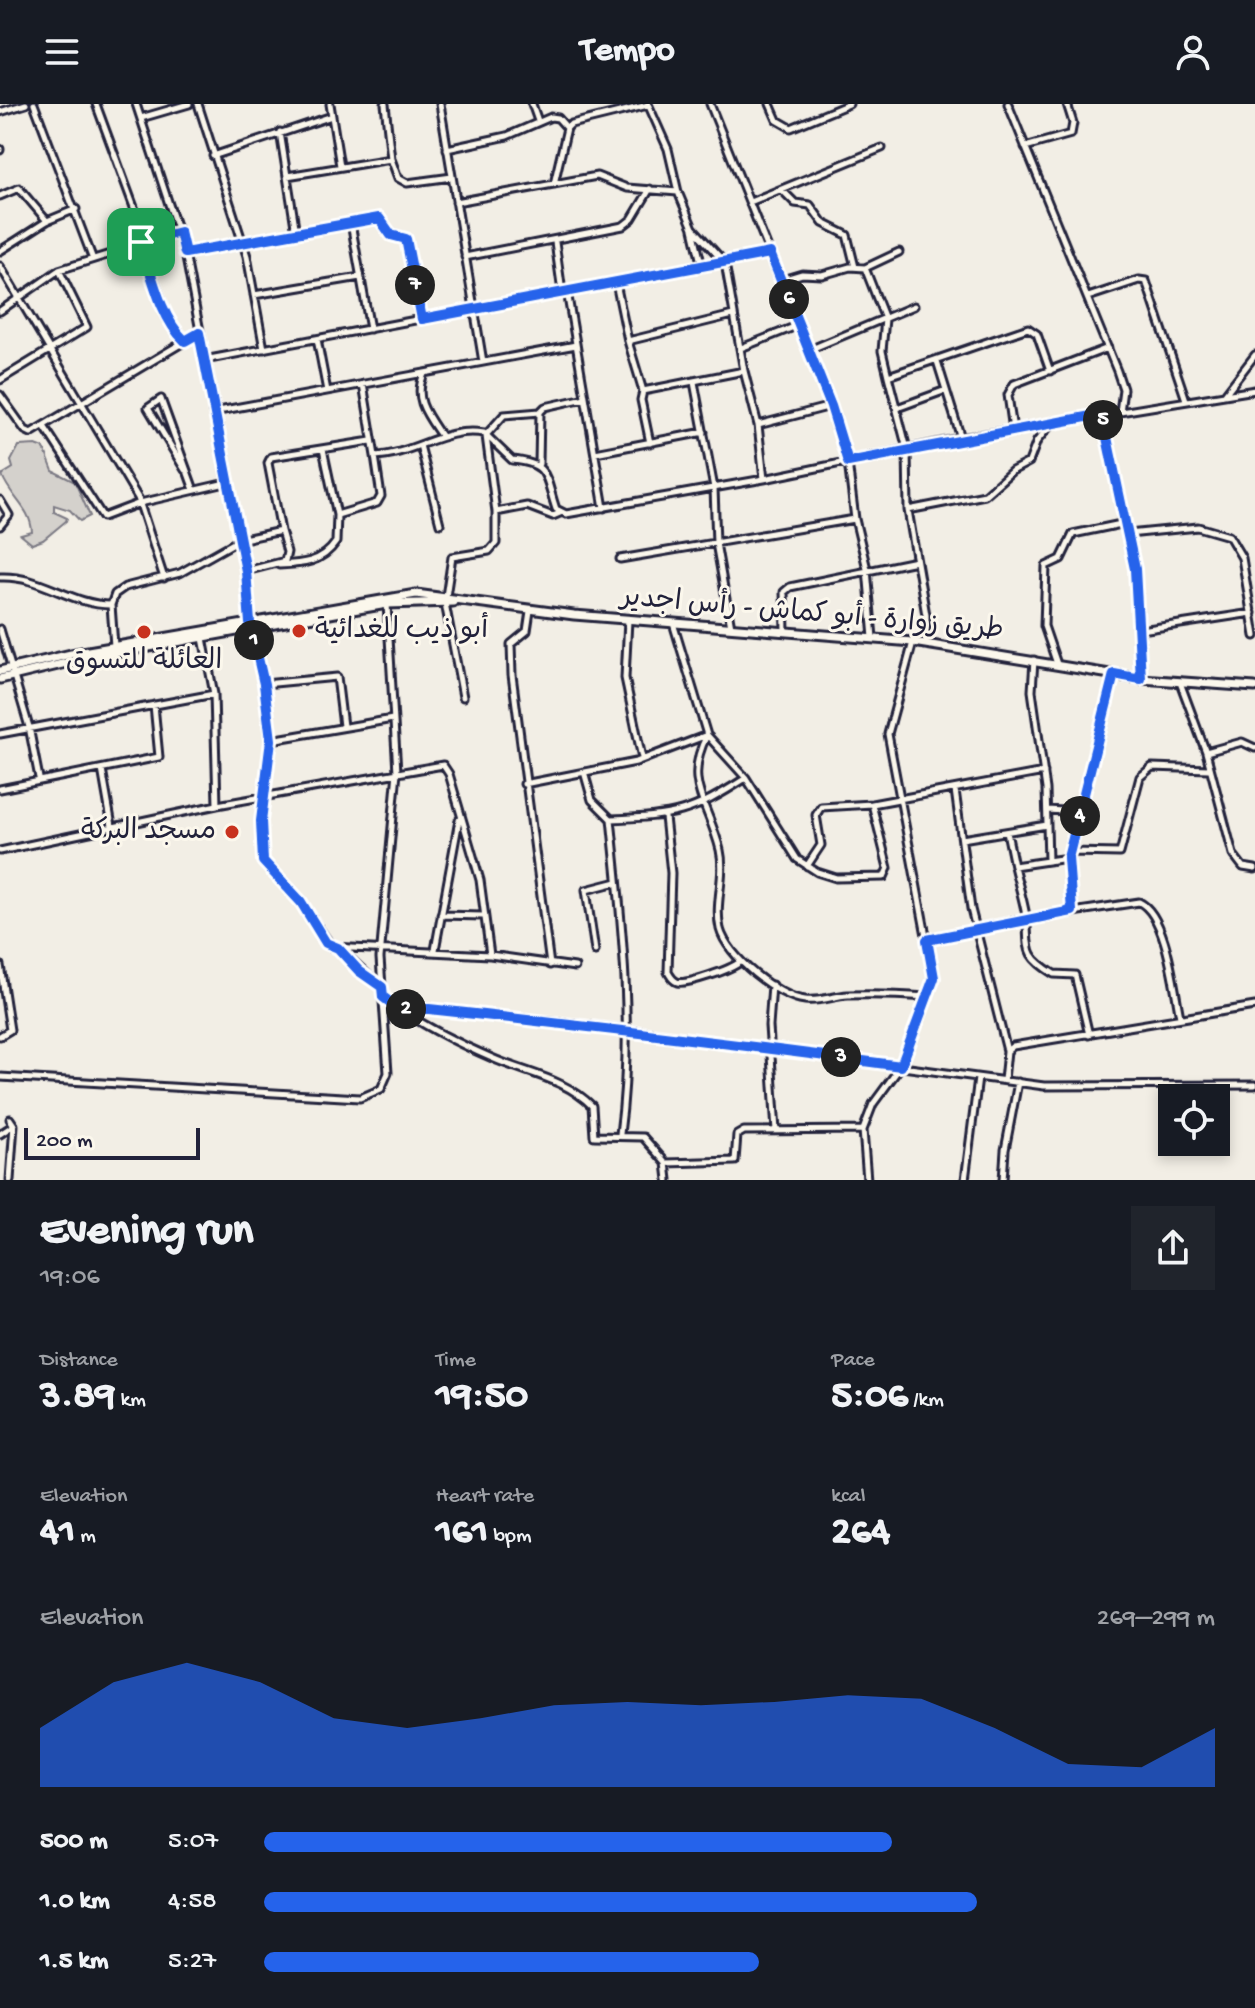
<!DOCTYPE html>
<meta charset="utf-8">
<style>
body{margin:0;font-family:"Gochi Hand","Playpen Sans Arabic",sans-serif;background:#20242c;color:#f1f3f6;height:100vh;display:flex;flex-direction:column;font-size:30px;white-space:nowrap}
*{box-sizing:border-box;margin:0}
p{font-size:26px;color:#9ea1a6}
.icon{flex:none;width:44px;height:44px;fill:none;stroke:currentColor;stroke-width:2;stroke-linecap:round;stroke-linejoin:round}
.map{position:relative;height:1076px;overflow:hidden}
.details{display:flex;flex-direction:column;background:#171b24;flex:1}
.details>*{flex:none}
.fabs{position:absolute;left:1158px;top:980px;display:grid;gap:16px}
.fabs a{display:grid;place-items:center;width:72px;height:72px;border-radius:0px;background:#171b24;box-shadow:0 4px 12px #0003;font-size:40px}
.scale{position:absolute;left:24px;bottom:20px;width:176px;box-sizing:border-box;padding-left:8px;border:4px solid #22223b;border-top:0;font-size:22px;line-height:28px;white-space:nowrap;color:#22223b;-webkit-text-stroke:6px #fbf7ec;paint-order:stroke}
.pin{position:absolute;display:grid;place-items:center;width:68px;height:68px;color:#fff;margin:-34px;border-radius:16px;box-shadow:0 4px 12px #0006}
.km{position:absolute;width:40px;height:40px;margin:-20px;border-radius:50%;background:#222;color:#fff;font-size:22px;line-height:40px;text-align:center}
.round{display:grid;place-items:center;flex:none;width:84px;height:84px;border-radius:0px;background:#20242c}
.headline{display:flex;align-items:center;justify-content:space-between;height:136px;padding:0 40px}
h1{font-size:44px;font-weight:800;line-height:60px}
.stats{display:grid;grid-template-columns:repeat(3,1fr);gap:12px;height:136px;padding:8px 40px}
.stats div{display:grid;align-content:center}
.stats b{font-size:40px;font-weight:800}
.stats small{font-size:22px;font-weight:400}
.stats p{font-size:22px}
.chart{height:224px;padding:16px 40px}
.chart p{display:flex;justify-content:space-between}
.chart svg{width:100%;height:144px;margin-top:8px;fill:#2563eb;opacity:.7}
ul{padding:0 40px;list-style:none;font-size:26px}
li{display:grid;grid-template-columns:128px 96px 1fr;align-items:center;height:60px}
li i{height:20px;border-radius:10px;background:#2563eb}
header{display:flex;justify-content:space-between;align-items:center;height:104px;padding:0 40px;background:#171b24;font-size:36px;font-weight:800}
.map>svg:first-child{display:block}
.green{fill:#d4d1cc;stroke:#7b7a84;stroke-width:2}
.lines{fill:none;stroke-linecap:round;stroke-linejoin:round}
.street-casing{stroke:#22223b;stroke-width:11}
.primary-casing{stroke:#22223b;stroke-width:13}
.street{stroke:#fbf7ec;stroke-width:5}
.primary{stroke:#fbf7ec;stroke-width:7}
.route-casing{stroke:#fff;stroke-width:16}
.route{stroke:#2563eb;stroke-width:10}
.poi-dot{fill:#c8321e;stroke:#fbf7ec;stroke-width:3}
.labels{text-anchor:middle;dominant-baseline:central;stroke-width:6;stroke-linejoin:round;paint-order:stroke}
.street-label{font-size:28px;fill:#22223b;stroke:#fbf7ec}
.poi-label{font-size:28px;fill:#22223b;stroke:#fbf7ec;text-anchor:start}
</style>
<header><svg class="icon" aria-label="menu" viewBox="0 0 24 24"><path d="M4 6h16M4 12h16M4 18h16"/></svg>Tempo<svg class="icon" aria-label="person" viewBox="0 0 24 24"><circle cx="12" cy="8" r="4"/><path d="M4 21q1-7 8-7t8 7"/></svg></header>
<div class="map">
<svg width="1255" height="1076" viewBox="0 0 1255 1076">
<rect width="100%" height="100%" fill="#f2eee5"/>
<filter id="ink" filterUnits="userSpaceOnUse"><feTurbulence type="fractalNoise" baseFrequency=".0125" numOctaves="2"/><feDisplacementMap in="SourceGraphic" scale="16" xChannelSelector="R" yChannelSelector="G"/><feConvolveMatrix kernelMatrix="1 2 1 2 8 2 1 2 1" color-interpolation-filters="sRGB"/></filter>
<g filter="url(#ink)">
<path class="green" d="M36 341 44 344 53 367 75 378 90 412 80 417 70 406 54 401V408L67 414 66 417 43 436 32 440 21 431 32 428C31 404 10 393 2 371L13 364 11 357 19 342Z"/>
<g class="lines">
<defs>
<path id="street" d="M34 0 92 153
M96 0 146 136
M136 0 185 149 246 467 250 519 264 580 271 636 261 717 263 757 301 798 332 843 490 851 575 863
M198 0 247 152 264 245
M330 0 340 62
M385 0 391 55 398 74 407 79 452 73
M440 0 483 258
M532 0 538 17
M648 0 668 45 678 88 693 124 725 159 744 267 758 321
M710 0 831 302 848 358 855 415 867 465 873 534
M770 0 777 16 791 24 849 0
M1008 0 1117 267 1123 285 1120 308
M0 8 26 0
M141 14 189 0
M280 28 296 129
M1025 43 1071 30 1073 19 1067 0
M0 45V46
M447 45 507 32 551 13 558 14 567 24
M213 52 332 12
M287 72 391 55
M554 80 567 24 571 20 648 1
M782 86 795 99 810 101 823 119 847 131 855 163
M0 92 19 84 47 117
M456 98 597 72 627 84 678 88
M750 98 882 44
M351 119 370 225
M693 125 702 163
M141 138 167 213 185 237
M555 138 562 188
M0 147 47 117 76 105
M186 149 379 114 391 131 406 135 422 215
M465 153 623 122 632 115 650 85
M0 162 138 394 164 474
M865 164 885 215 882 247 888 272
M782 176 802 170 822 171 850 163 865 164 899 148
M616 179 628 237 733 211
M567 187 604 404
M254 191 360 173
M1088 193 1139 176 1146 177 1186 296
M0 207 59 166 180 128
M317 235 327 287
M628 237 643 287 744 267
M741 244 799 221
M809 246 914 202
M204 256 770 149
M937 257 961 334
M424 270C413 295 427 311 442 333
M0 276 87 223 59 166
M694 278 714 384 716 439 731 523
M363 280 375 352C413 351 445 322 484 329L512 356C550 359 545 373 556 405L566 410 764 375 961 334 1255 286
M643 287 641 296 650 339
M1225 290 1255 251
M0 291 25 326 31 329 199 229
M897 304 946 286
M213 308 576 241
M1102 310 1135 465 1141 575
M44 322 103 413 140 399 226 379
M1013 326 1008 291 1014 280 1108 244
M486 331 504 311 540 308
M420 341 440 420
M595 349 704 328
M539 360 540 308 545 303 585 294
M185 366 148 304 161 295 194 386
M764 375 758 321 831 302
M0 396 9 411 0 422
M908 406 985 391 1012 367 1029 358 1037 337 1053 318
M496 408 527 402 553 412 560 409
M337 411 377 399 381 392 375 352
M1128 430 1198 423 1229 432 1242 454 1255 532
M620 455 855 415
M279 461C302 460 322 459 336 438L337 411 323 345
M246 467 285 457 287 448 281 427
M0 473C41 471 70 501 111 501
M530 507 527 527 511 540 512 571 550 861
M628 516 625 574 642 654
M673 519 707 631 746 674 797 755 817 768 836 774 884 773 888 764 872 700
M0 525 29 623 39 674
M1141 526 1252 509
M785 527 784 488 790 483 916 457
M203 534 214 590 217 701
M926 539V511L908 406 907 345 888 272 1028 224 1037 230 1050 267
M114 542 111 501 115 490 125 483 180 469 239 436 281 427 268 359 271 353 371 337
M1034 556 1032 587 1046 685 1048 757
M1057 560 1044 522 1046 462 1061 455 1073 430 1126 419
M264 580 337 573 343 622
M1181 581 1206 648 1242 638 1255 644
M463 593 445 499 452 453 489 447 496 439V408L486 332
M0 630 214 590
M271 636 393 615
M1206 648 1233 750 1243 763 1255 765
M102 665 112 722
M585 671 592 696 611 715
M524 680 636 658 707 631C682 680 709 700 720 746 726 772 714 799 720 825 727 852 777 893 805 896 820 898 833 892 848 891 874 890 900 891 927 893
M0 685 159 653 154 601
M955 686 971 805 1007 947
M1047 706 1080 708
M665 713 671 769 668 868C671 873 672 876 677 878 686 881 732 865 740 858
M1007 728 1014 762
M962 735 1047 721
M0 747 217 701 443 661 449 670 480 776 490 851
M1071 748 1120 749 1140 673 1152 663 1209 665
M1068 754 1014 762C1018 779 1023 795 1026 812 1030 843 1021 850 1054 870L1075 871 1089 931
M807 762 821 741 816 711 821 703 872 700 1044 668
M1072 807 1068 754 1114 571
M441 811 483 812
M927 836 1026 815 1139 798C1167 811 1174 885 1180 913
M339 844 381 883
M435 846 459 716
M595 847 586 786 617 778
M0 861 10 926 0 932
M772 881 769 922 776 1027
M384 894C416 918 455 938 492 954 528 970 564 974 592 1002L594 1032 643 1033 666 1059 668 1076
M399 905H429L627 926 1044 982 1255 981
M0 973 360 994 381 985 388 969 380 854 397 668 387 500
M1004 976 1007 947 1013 942 1255 902
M0 1030 14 1021 10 1015
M620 1030C634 925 622 820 611 715 676 712 690 710 746 674
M666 1059 735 1057 737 1031 744 1027 862 1026
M10 1076 14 1021
M867 1076 863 1026 873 1000 901 962 934 874 888 630 913 538
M965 1076 978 974
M1003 1076 1005 1046 1018 978"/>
<path id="primary" d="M0 567 71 550 416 490 574 511 913 538 1141 575 1255 583
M0 575 83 555 341 508 387 500 453 498"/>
</defs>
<use href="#street" class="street-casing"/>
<use href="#primary" class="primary-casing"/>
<use href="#street" class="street"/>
<use href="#primary" class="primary"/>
</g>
</g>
<g class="lines" filter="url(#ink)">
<defs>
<path id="route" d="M379 114 391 131 406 135 422 215 770 149 831 302 848 358 1102 310 1135 465 1141 575 1114 570 1068 754 1072 807 927 836 934 874 901 962C744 941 587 922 429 905H399L383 893 382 883 359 867 338 844 326 839 301 798 263 757 261 717 271 636 264 580 250 519 246 467 199 229 185 237C160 213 152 171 141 138L180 128 185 149Z"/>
</defs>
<use href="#route" class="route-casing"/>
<use href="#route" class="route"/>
</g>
<g class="poi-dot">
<circle cx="299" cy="527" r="8"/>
<circle cx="144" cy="528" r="8"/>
<circle cx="232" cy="728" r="8"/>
</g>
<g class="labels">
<g class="street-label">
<text transform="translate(812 511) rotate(5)">طريق زوارة - أبو كماش - رأس اجدير</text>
</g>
<g class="poi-label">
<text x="315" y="527">أبو ذيب للغدائية</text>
<text x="144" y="558" text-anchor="middle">العائلة للتسوق</text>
<text x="216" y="728" text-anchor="end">مسجد البركة</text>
</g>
</g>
</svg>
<div class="fabs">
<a><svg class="icon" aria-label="locate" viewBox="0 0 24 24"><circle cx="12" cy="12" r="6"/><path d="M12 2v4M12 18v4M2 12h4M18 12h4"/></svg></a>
</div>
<div class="scale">200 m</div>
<div class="pin" style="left:141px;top:138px;background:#1e9e55"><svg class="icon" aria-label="arrive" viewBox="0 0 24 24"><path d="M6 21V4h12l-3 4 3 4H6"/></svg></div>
<b class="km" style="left:254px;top:536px">1</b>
<b class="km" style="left:406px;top:905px">2</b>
<b class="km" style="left:841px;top:953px">3</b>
<b class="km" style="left:1080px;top:712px">4</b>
<b class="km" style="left:1103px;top:316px">5</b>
<b class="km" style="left:789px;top:195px">6</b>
<b class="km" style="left:415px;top:181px">7</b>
</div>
<section class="details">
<div class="headline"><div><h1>Evening run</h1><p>19:06</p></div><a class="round"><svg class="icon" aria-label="share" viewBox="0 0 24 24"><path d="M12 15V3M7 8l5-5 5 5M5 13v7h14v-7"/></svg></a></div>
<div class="stats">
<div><p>Distance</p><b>3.89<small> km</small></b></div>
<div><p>Time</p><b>19:50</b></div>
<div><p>Pace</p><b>5:06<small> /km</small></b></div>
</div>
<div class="stats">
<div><p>Elevation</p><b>41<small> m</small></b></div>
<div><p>Heart rate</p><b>161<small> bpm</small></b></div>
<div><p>kcal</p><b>264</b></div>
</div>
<div class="chart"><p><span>Elevation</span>269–299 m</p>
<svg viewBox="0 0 160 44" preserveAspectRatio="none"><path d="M0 44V26L10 12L20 6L30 12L40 23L50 26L60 23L70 19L80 18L90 19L100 18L110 16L120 17L130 26L140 37L150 38L160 26V44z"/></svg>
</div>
<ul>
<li><b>500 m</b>5:07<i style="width:66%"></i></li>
<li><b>1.0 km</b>4:58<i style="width:75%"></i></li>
<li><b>1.5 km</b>5:27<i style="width:52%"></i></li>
</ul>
</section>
